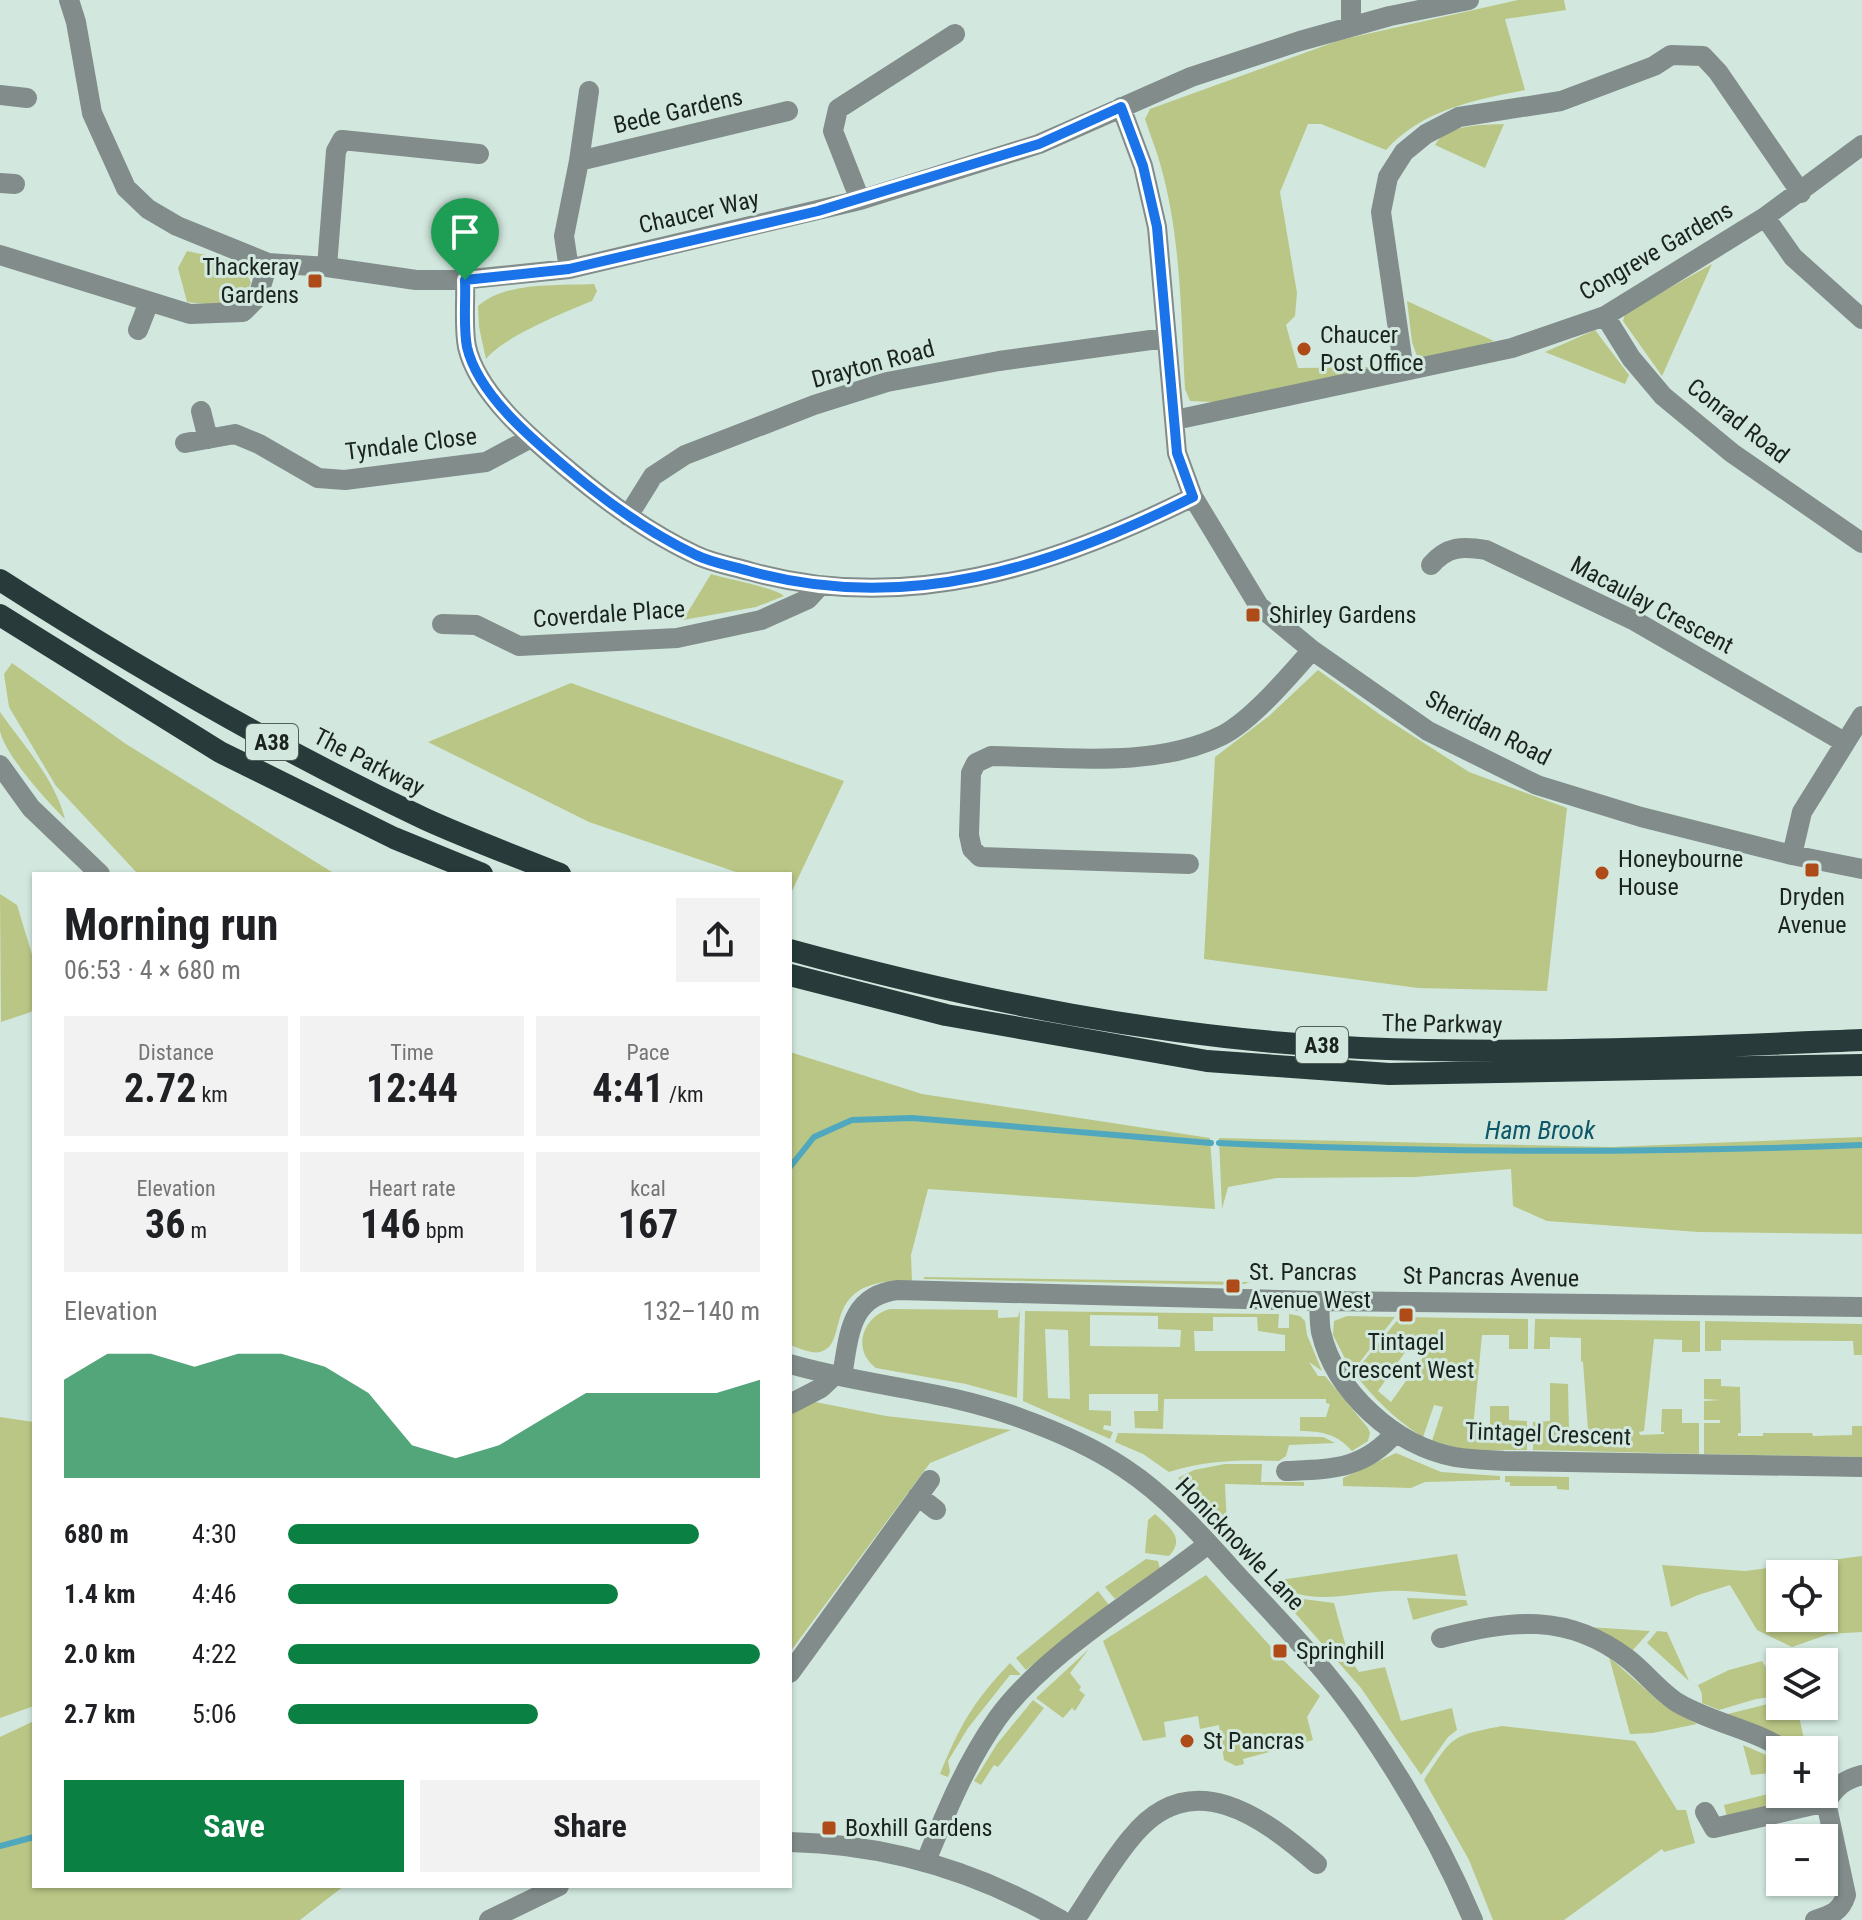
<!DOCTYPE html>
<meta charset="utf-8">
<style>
body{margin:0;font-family:"Roboto Condensed",sans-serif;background:#f2f2f2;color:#202124;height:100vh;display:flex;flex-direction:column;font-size:30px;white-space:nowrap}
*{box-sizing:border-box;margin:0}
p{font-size:26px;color:#757577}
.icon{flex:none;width:44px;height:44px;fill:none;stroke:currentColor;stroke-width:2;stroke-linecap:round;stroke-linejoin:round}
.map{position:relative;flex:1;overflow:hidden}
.details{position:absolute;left:32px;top:872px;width:760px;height:1016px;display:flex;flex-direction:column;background:#fff;border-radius:0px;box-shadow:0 2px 6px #0004}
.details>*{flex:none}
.fabs{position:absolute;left:1766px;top:1560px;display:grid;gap:16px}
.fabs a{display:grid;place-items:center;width:72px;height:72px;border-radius:0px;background:#fff;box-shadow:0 2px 6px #0004;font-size:40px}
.pin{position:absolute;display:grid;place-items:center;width:68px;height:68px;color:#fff;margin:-82px -34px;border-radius:50% 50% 50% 0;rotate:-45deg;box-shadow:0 0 8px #0007}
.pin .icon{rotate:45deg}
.round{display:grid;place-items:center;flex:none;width:84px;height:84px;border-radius:0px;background:#f2f2f2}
.summary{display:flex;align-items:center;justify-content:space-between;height:136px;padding:0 32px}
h1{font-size:44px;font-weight:700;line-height:60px}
.figures{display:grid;grid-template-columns:repeat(3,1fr);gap:12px;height:136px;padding:8px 32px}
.figures div{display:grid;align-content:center;border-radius:0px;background:#f2f2f2;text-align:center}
.figures b{font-size:40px;font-weight:700}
.figures small{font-size:22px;font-weight:400}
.figures p{font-size:22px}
.chart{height:224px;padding:16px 32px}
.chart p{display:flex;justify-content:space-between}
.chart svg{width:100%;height:144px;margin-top:8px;fill:#0b8043;opacity:.7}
.button{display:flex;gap:16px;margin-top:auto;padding:16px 32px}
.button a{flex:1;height:92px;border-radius:0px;background:#0b8043;color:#fff;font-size:32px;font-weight:700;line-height:92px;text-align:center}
.button a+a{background:#f2f2f2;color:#202124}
ul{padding:0 32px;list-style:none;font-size:26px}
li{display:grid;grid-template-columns:128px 96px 1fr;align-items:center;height:60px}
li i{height:20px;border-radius:10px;background:#0b8043}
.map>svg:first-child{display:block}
.green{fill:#b9c685;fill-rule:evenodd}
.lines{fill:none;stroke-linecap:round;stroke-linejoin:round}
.stream{stroke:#50a8bf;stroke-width:6}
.minor{stroke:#818c8b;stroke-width:20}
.tertiary{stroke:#818c8b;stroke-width:20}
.trunk{stroke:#283a3a;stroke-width:22}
.route-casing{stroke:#fff;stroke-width:16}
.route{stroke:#1a73e8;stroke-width:10}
.poi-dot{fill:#af4a19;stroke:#d2e8de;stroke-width:3}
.labels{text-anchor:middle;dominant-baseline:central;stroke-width:6;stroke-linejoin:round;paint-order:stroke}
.shield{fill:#d2e8de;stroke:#525e58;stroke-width:2}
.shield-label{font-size:22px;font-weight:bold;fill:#1b231f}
.street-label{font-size:24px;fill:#1b231f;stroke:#d2e8de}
.poi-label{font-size:24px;fill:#1b231f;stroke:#d2e8de;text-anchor:start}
.water-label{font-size:26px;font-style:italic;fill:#0c5869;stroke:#d2e8de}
</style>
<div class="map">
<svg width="1862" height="1920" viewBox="0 0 1862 1920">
<rect width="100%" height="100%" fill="#d2e8de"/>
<path class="green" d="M1518 0H1564L1566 10 1505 19 1525 90C1474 100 1422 110 1386 150L1321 124H1308L1280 192 1297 293 1295 316 1286 325 1298 368 1377 367 1378 371 1234 403 1190 401 1185 389C1181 316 1181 238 1161 167 1157 151 1150 135 1145 119L1150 109 1340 40Z
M1504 124 1485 168 1435 145C1447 124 1482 125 1504 124Z
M187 251C211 257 243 258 251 283 239 308 210 305 187 302L178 268Z
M1712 264 1662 376 1623 321 1625 313Z
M594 284 597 291 592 301C565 312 503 337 486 359L479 327 478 306C506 281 558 286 594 284Z
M1407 301 1494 341 1431 359 1417 356 1412 342Z
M1595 330 1629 375 1625 384 1545 352Z
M711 574C726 579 777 588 784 596L756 607 683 620Z
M12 663 126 744 335 874H138L56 786 9 707 4 674Z
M1318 670 1382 716 1469 772 1567 808 1547 991 1418 988 1204 959 1215 757 1269 716Z
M571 683 844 781 792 891 790 874H742L589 822 428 742Z
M0 712C24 746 55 779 65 819 47 801 5 755 0 731 0 726 0 718 0 712Z
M0 894 17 905 34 961V1008L31 1012 1 1022Z
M790 1052 922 1094 1210 1138 1215 1209 928 1189 911 1255 912 1281C815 1277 853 1344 820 1352 811 1354 799 1348 790 1345Z
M1862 1137V1234L1699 1232 1547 1221 1513 1206 1511 1169 1415 1177 1277 1178 1228 1187 1222 1209 1219 1138 1611 1147Z
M924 1277 1250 1282 1241 1285 924 1279Z
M890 1309 998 1310V1318L1018 1317 1020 1310 1017 1398 966 1384 876 1368C851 1350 863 1316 890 1309Z
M1025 1311 1279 1314 1278 1328H1289V1314L1300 1316 1305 1321 1307 1335 1322 1371 1309 1362 1318 1376H1325L1368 1428 1370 1433 1368 1441 1352 1451C1337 1434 1322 1431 1300 1431V1417H1326L1330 1404 1326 1403V1399H1164L1163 1429 1135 1428 1134 1411H1158V1394H1089V1410L1111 1411V1426L1104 1425 1103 1429 1113 1432 1110 1439 1023 1401ZM1090 1315 1158 1316V1329L1181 1330 1180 1347 1090 1346ZM1213 1317H1257L1258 1331 1285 1335V1351H1195L1194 1331H1213ZM1045 1329 1068 1330 1070 1399 1048 1398Z
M1347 1316 1395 1317 1352 1372 1333 1335 1334 1321Z
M1400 1317 1528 1319V1349H1509V1335H1482L1473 1428 1490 1429V1406H1509V1420L1527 1421V1450H1466L1432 1441 1443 1407 1434 1405 1423 1437C1394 1419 1375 1399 1354 1373ZM1417 1335 1431 1346 1391 1402 1378 1391Z
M1535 1319 1700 1321V1352H1682V1340L1654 1339 1644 1431 1639 1432 1640 1435 1664 1434V1432H1661L1662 1409H1682V1423H1699V1454L1533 1450V1422L1550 1421V1383L1568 1384 1569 1429 1566 1432 1588 1433V1430L1583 1362 1581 1361V1338L1550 1337V1349H1534Z
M1705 1321 1862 1324V1355H1854L1853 1341 1721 1340V1351H1705Z
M1704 1379H1721V1386L1740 1387 1741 1433H1738V1436H1763V1433H1812L1813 1436 1852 1435V1426H1862V1457L1704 1454V1423H1720V1420H1704V1401L1721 1400 1704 1399Z
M790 1397 886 1416 1011 1430 930 1463 790 1652Z
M0 1417 34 1422V1706L0 1718Z
M1118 1433 1323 1437 1335 1443 1289 1445 1286 1456 1279 1461C1239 1460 1207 1460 1169 1472L1143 1454 1115 1442Z
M1396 1453 1441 1472 1500 1476V1480L1425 1482 1411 1488 1343 1486V1478Z
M1225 1464H1262L1261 1482H1304V1486L1225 1484 1227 1527 1225 1536 1178 1478 1194 1470Z
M1505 1476 1569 1477V1490L1557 1489V1486H1510V1482H1505Z
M1155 1514C1169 1527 1186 1538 1169 1556L1145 1553 1148 1520Z
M1457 1554 1466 1596C1441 1595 1414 1590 1390 1591 1350 1592 1308 1609 1273 1581Z
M1862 1556V1632L1829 1634 1792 1647 1757 1630 1730 1585 1698 1595 1671 1607 1662 1565 1745 1571ZM1824 1574V1618H1780V1574Z
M1146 1559 1158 1561 1160 1569 1115 1599 1105 1587Z
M1206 1575 1281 1658 1320 1696 1307 1717 1313 1740 1243 1759 1244 1764 1236 1766 1224 1760 1219 1725 1200 1729 1198 1716 1164 1722 1166 1737 1143 1741 1103 1641Z
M1098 1591 1109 1605 1026 1670 1016 1658Z
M1280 1596 1334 1603 1349 1658 1359 1672 1385 1667 1401 1721 1452 1708 1457 1730 1448 1737 1421 1775 1361 1688Z
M1407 1598 1466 1600 1468 1605 1413 1620Z
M1588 1627 1650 1631 1632 1651Z
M1657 1631 1667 1632 1689 1681 1647 1643Z
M1089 1649 1070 1673 1081 1687 1079 1690 1085 1695 1075 1711 1072 1708 1063 1718 1036 1698Z
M1609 1657 1662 1704 1697 1724 1653 1733 1630 1734Z
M1762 1661 1780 1690V1696L1756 1699 1719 1710 1702 1703V1694L1698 1685 1729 1670Z
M1010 1663 1021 1675H1010L968 1728 948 1761 950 1772 948 1777 940 1774C960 1725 973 1702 1010 1663Z
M1033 1700 1044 1708 998 1767 994 1765 981 1785 974 1781 997 1744Z
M1780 1701V1706H1797L1803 1735 1811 1750H1803L1771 1732 1724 1715Z
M34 1721V1886H344L300 1920H0V1737Z
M1502 1726 1635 1741 1677 1810H1686L1695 1843 1664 1852 1662 1849 1564 1920H1493L1469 1860 1424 1780C1453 1736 1450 1736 1502 1726Z
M1743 1745 1780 1761V1772L1751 1775Z
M1776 1792 1779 1804 1727 1817 1724 1805Z"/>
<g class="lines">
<path class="stream" d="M1219 1143C1433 1153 1648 1153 1862 1145
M790 1167 814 1137 852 1120 912 1118 1211 1143
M0 1846 34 1837"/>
<path class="minor" d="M69 0 76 22 92 113 126 188 148 209 177 226 268 263 327 267 416 280H461L569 269 860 200 1039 144 1191 77 1300 41 1390 16 1469 0
M1351 0V27
M0 95 27 98
M1121 107 1143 166 1157 227 1177 453 1193 497 1259 606 1312 650 1428 731 1537 785 1641 817 1792 855 1862 869
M579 161 788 111
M0 183 15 184
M860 200 833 131 838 109 955 34
M1765 217 1793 257 1862 319
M0 255 190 314 243 312 258 297 268 263
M327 267 336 151 342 140 479 154
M569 269 564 236 579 161 589 91
M465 280C466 301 463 326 467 347 478 395 534 441 570 471 608 503 651 534 696 555 712 563 732 566 749 571 905 615 1053 567 1193 497
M1605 316 1631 358 1663 396 1732 453 1862 543
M138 330 149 302
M1404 371 1381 212 1388 177 1404 152 1426 134 1459 117 1561 101 1654 66 1671 55 1703 56 1718 72 1801 193
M201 411 208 439
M1175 420 1512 348 1605 316 1765 217 1862 145
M185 443 235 434 259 444 318 478 345 480 486 462 531 438
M628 516 653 476 685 455 814 405 887 382 999 361 1165 338
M1431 565C1447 546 1463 546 1486 550L1635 621 1844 742
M442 624 476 625 519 646 677 638 761 620 808 599 820 586
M1792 855 1802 812 1862 716
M1189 864 980 857 972 849 969 835 971 773 976 763 991 756C1065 757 1155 769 1223 735 1253 719 1289 676 1312 650
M1319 1301C1320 1311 1319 1322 1321 1332 1335 1392 1395 1446 1455 1457 1471 1460 1488 1460 1504 1461L1862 1467
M842 1376C849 1337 849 1295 898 1290L1319 1301 1862 1307
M790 1404 821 1388 835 1375
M1286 1471C1331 1469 1363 1470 1395 1433
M918 1496 936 1510
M1441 1638C1510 1620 1567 1612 1628 1659 1645 1672 1660 1692 1678 1703 1712 1723 1753 1729 1785 1750
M790 1673 930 1480
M1705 1812 1714 1828 1826 1802
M790 1842C886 1844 978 1872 1061 1920
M926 1861C946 1812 966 1763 997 1719 1045 1652 1143 1596 1208 1544
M489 1920 559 1886
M1075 1920C1093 1893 1110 1863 1131 1838 1191 1763 1263 1817 1317 1864
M1815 1920C1832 1915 1841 1911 1846 1895L1826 1802C1836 1786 1844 1780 1862 1775"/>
<path class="tertiary" d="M0 765 31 808 100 874
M790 1364C865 1386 946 1390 1020 1418 1056 1431 1093 1447 1124 1468 1167 1496 1204 1538 1238 1576 1282 1623 1328 1671 1364 1724 1407 1786 1444 1851 1473 1920"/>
<path class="trunk" d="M0 580C137 668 277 749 425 819 469 839 515 856 560 874
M0 615 220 752 394 838 482 874
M790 950C977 1001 1166 1039 1361 1048 1528 1055 1695 1047 1862 1040
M790 975 946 1015 1207 1061 1389 1074 1862 1065"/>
</g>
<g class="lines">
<defs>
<path id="route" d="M1121 107 1143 166 1157 227 1177 453 1193 497C1053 567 905 615 749 571 732 566 712 563 696 555 651 534 608 503 570 471 534 441 478 395 467 347 463 326 466 301 465 280L569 269 818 211 1039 144Z"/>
</defs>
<use href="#route" class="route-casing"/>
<use href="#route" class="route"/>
</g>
<g class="poi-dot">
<rect x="307" y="273" width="16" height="16" rx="4"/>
<circle cx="1304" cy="349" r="8"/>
<rect x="1245" y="607" width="16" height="16" rx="4"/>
<rect x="1804" y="862" width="16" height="16" rx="4"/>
<circle cx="1602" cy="873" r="8"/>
<rect x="1225" y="1278" width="16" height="16" rx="4"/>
<rect x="1398" y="1307" width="16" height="16" rx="4"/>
<rect x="1272" y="1643" width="16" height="16" rx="4"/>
<circle cx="1187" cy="1741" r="8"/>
<rect x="821" y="1820" width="16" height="16" rx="4"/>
</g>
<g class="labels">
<g class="shield">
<rect x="246" y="724" width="52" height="36" rx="6"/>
<rect x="1296" y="1027" width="52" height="36" rx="6"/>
</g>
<g class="shield-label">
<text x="272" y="742">A38</text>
<text x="1322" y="1045">A38</text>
</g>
<g class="street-label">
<text transform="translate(678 111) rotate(-13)">Bede Gardens</text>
<text transform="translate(699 212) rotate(-13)">Chaucer Way</text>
<text transform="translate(1656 251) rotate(-30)">Congreve Gardens</text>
<text transform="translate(873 364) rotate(-15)">Drayton Road</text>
<text transform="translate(1738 421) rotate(38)">Conrad Road</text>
<text transform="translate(411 444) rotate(-7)">Tyndale Close</text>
<text transform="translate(1652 605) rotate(28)">Macaulay Crescent</text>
<text transform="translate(609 614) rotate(-4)">Coverdale Place</text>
<text transform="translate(1488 728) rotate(27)">Sheridan Road</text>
<text transform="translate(369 762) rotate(27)">The Parkway</text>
<text transform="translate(1442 1024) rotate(1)">The Parkway</text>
<text transform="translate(1491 1277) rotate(1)">St Pancras Avenue</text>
<text transform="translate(1548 1434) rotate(2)">Tintagel Crescent</text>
<text transform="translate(1240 1544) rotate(46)">Honicknowle Lane</text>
</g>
<g class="poi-label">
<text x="299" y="267" text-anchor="end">Thackeray<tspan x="299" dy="28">Gardens</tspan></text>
<text x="1320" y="335">Chaucer<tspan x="1320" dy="28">Post Office</tspan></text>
<text x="1269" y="615">Shirley Gardens</text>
<text x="1618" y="859">Honeybourne<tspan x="1618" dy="28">House</tspan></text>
<text x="1812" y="897" text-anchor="middle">Dryden<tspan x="1812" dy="28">Avenue</tspan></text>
<text x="1249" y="1272">St. Pancras<tspan x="1249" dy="28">Avenue West</tspan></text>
<text x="1406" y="1342" text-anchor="middle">Tintagel<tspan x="1406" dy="28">Crescent West</tspan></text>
<text x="1296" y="1651">Springhill</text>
<text x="1203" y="1741">St Pancras</text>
<text x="845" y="1828">Boxhill Gardens</text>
</g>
<g class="water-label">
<text x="1540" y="1130">Ham Brook</text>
</g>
</g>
</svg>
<div class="fabs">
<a><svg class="icon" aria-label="locate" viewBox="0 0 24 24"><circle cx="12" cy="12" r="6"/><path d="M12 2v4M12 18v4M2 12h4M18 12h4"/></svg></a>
<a><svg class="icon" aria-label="layers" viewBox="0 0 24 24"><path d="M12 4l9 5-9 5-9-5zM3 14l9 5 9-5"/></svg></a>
<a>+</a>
<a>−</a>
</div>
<div class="pin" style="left:465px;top:280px;background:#1e9e55"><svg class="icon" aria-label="arrive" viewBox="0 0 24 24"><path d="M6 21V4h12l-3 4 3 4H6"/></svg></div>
<section class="details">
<div class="summary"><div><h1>Morning run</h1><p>06:53 · 4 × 680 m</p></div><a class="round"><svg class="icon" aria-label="share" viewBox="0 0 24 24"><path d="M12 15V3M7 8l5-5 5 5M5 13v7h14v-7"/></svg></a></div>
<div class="figures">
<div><p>Distance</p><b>2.72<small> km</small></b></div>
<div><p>Time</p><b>12:44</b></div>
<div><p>Pace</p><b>4:41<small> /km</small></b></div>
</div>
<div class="figures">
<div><p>Elevation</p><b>36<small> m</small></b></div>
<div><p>Heart rate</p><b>146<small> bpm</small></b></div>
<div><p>kcal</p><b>167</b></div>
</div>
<div class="chart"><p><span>Elevation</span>132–140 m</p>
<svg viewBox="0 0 160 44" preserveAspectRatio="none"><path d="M0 44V14L10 6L20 6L30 10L40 6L50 6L60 10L70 18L80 34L90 38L100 34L110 26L120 18L130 18L140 18L150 18L160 14V44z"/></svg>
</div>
<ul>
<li><b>680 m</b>4:30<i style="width:87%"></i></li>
<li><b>1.4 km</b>4:46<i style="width:70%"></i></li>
<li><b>2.0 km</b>4:22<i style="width:100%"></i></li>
<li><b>2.7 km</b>5:06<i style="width:53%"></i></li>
</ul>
<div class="button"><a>Save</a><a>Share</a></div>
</section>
</div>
